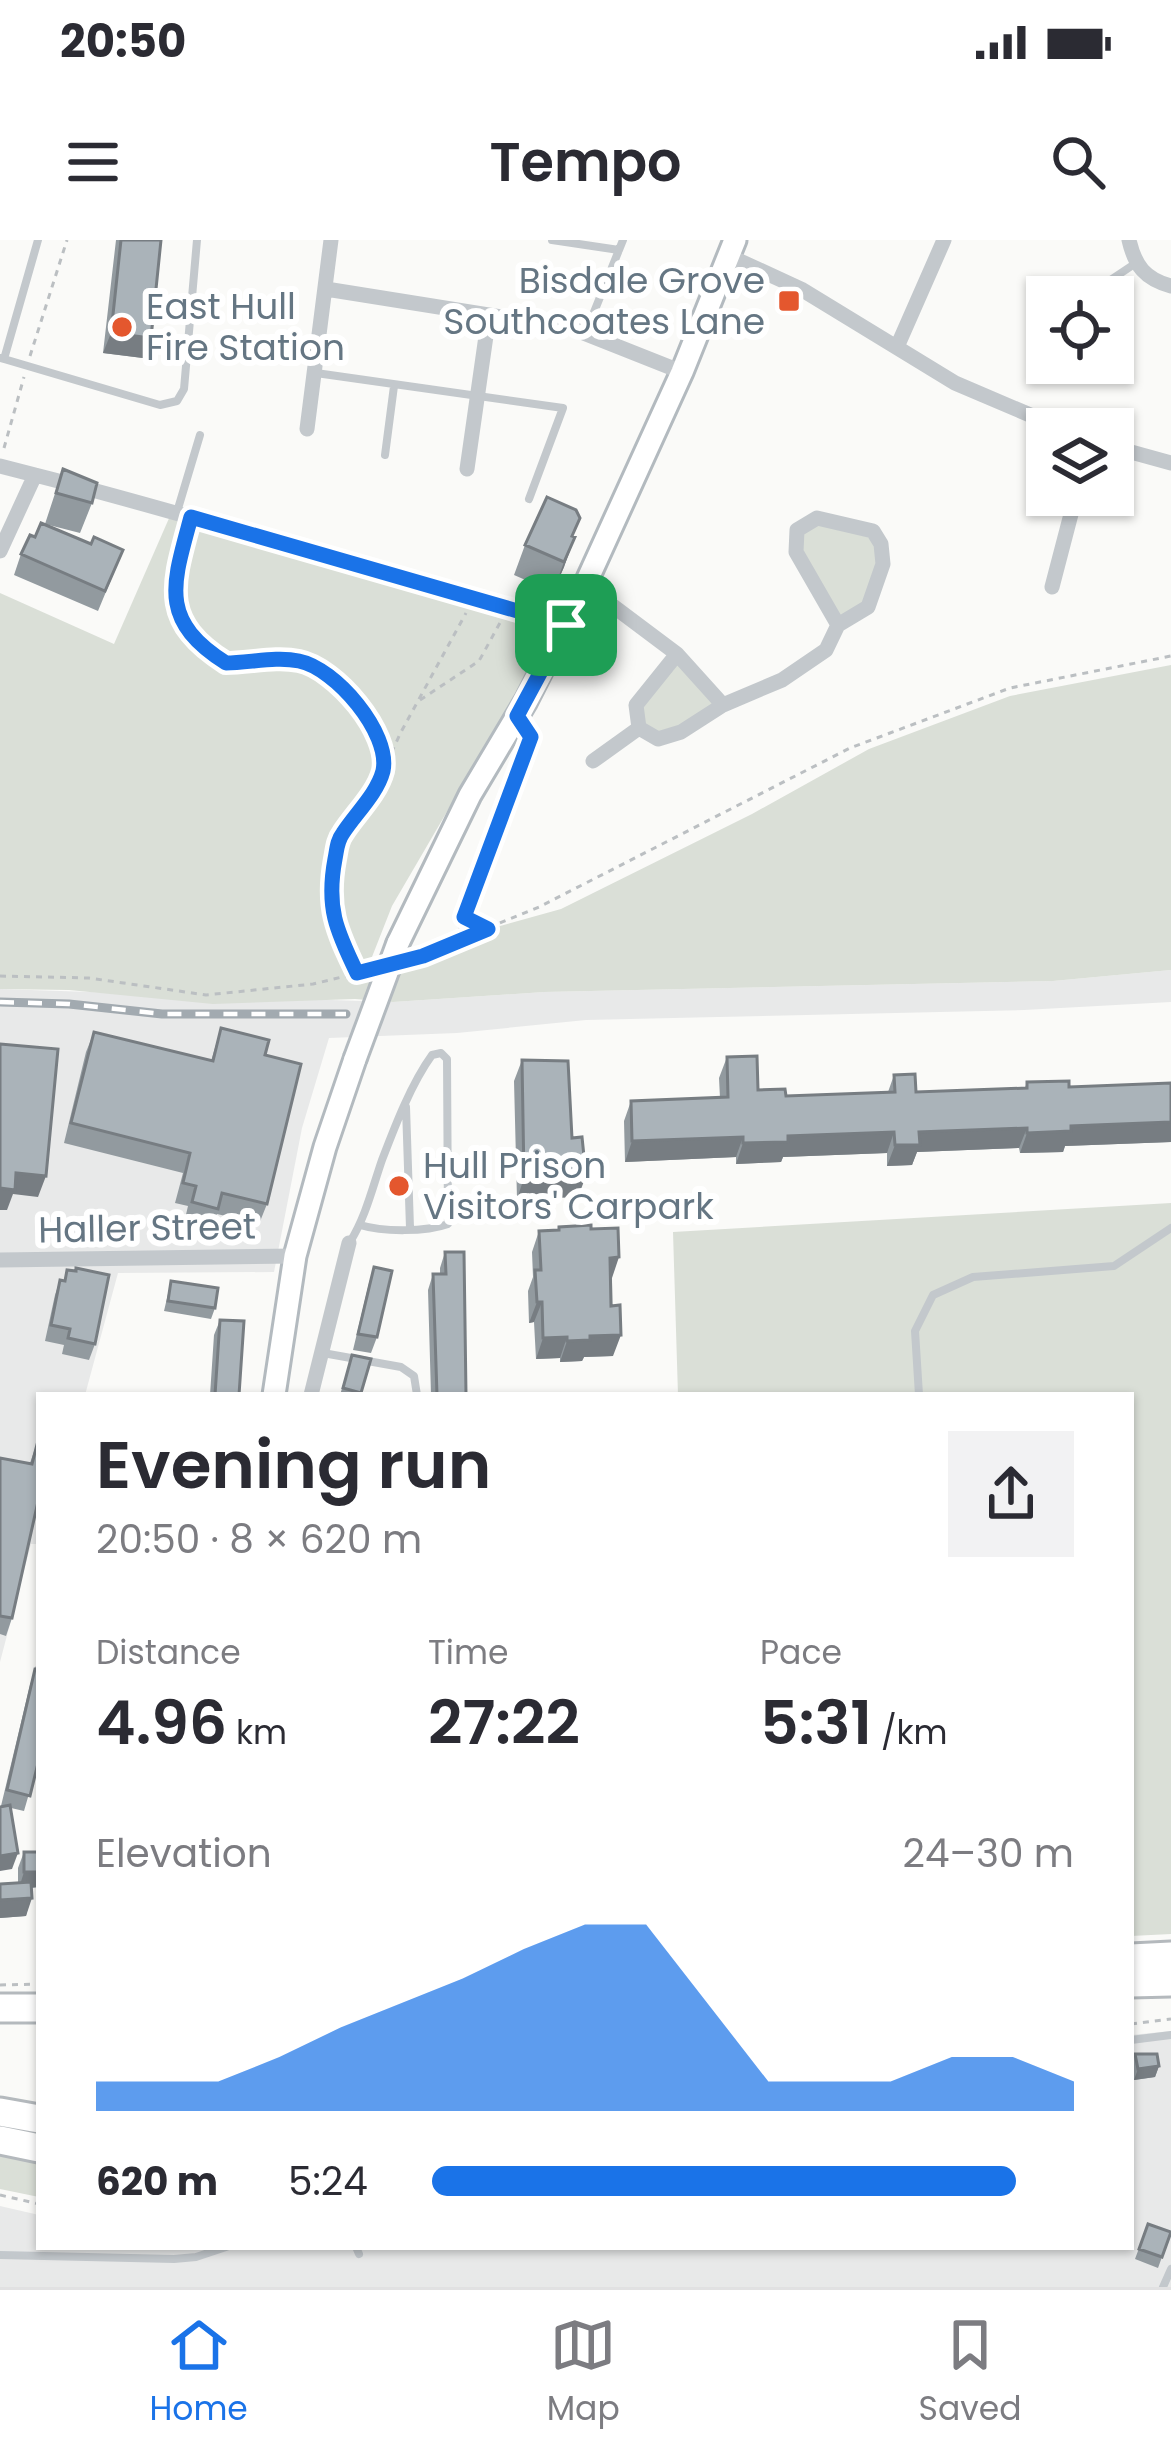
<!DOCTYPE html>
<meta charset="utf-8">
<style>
body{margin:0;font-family:Poppins,sans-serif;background:#f2f2f3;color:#2b2b33;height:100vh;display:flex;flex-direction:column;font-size:45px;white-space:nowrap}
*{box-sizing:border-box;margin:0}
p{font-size:39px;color:#7c7c81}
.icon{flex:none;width:66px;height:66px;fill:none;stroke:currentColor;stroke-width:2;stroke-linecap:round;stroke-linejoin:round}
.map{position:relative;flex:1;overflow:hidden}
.sheet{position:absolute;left:36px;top:1152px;width:1098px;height:858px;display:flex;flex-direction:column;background:#fff;border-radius:0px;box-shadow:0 3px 9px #0004}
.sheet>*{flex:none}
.fabs{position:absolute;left:1026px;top:36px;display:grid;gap:24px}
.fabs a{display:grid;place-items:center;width:108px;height:108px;border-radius:0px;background:#fff;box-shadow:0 3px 9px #0004;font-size:60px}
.pin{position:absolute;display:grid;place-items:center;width:102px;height:102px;color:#fff;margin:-51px;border-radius:24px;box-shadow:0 6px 18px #0006}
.round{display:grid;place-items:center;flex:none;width:126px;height:126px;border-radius:0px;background:#f2f2f3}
.headline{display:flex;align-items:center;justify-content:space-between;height:204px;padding:0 60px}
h1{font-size:66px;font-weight:600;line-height:90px}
.metrics{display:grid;grid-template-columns:repeat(3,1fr);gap:18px;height:204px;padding:12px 60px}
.metrics div{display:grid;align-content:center}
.metrics b{font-size:60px;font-weight:600}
.metrics small{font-size:33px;font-weight:400}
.metrics p{font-size:33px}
.chart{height:336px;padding:24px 60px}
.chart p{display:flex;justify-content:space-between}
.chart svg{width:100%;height:216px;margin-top:12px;fill:#1a73e8;opacity:.7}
ul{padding:0 60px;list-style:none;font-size:39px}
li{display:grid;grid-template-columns:192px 144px 1fr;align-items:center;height:90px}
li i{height:30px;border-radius:15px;background:#1a73e8}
.status{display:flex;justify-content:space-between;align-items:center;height:84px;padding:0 60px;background:#fff;direction:ltr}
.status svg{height:33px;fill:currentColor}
header{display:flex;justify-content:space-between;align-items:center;height:156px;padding:0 60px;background:#fff;font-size:54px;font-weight:600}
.menu{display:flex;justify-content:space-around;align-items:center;height:168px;border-top:3px solid #e1e1e2;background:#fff;font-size:33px;color:#7c7c81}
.menu a{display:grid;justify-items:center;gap:6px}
.menu .on{color:#1a73e8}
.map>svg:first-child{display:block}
.built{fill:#e8e9e9}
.green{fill:#dadfd7}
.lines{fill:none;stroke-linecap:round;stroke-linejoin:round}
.secondary-casing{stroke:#b3babf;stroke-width:27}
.highway-casing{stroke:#b4b9bd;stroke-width:33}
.path{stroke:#bbbfc2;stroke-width:3;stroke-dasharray:6 6;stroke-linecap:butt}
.lane{stroke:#c3c8cc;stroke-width:8}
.street{stroke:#c3c8cc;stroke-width:15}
.secondary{stroke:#fff;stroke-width:21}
.highway{stroke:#fff;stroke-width:27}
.rail-casing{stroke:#a2aab0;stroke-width:9}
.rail{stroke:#fff;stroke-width:4.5;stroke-dasharray:14;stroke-linecap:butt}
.secondary-bridge-casing{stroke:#b3babf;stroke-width:27;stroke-linecap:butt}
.secondary-bridge{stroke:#fff;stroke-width:21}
.wall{fill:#929a9f}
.shaded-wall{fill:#777d82}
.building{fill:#aab3b9;stroke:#777d82;stroke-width:3}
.route-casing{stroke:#fff;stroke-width:24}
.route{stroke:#1a73e8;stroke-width:15}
.poi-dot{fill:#e4572e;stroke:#fff;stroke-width:4.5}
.labels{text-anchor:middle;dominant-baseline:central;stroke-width:12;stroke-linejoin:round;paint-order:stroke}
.poi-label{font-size:36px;fill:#657683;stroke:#fff;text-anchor:start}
.street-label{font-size:36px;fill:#657683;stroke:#fff}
</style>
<div class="status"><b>20:50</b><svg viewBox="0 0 49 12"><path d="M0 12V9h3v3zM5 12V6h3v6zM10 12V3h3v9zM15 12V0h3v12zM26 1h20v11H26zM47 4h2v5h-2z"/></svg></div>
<header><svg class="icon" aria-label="menu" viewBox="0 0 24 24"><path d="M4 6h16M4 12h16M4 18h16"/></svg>Tempo<svg class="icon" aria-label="search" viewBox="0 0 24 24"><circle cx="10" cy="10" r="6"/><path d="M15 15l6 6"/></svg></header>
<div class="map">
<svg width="1171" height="2047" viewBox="0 0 1171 2047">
<rect width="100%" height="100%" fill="#fafaf8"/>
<path class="built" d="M1171 730V762L1024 770 586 780 457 793 329 798 302 888 274 1032 118 1033 85 1155H39V1304H31L0 1422V749L393 762 544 752 1053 741Z
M1171 1791V2047H0V1966L39 1975V2007H1131V1795Z"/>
<path class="green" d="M170 276 417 351 554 388 392 666 370 722 561 669 752 574 869 509 1010 456 1171 425V730L1053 741 544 752 393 762 355 759 213 764 69 750 0 749V353L114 404Z
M817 278 873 291 881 304 868 367 838 385 796 312 797 290Z
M677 414 723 465 658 499 639 488 636 465Z
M1171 963V1694L1131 1696V1155H678L673 992Z
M0 1909 39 1918V1957L0 1949Z"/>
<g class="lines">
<defs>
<path id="secondary" d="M398 703 470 555 526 461 585 345 682 132 735 0
M274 1155 295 1016 325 907 355 819"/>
<path id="highway" d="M1131 1718 1171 1716
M1131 1743 1171 1742
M0 1768H39
M0 1872 39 1879
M0 1900 39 1908"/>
</defs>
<use href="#secondary" class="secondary-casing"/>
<use href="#highway" class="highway-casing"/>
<path class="path" d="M30 116 67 0
M4 208 24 137
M187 290C177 329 164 372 198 403 207 411 217 421 229 423 253 427 279 415 303 422 325 428 339 446 354 462 372 483 382 500 383 528
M420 460 479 421 501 381
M465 678 484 687
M455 702 531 498 527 492
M411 719 539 667 850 508 1010 448 1171 416
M356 731 336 689 330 646 338 598 374 550 401 492 466 373
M0 736 89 738 206 755 313 744 367 731
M0 1745 39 1744
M1131 1784 1171 1779
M0 1955 39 1964"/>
<path class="lane" d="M552 0 619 10
M1105 57 1109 41 1136 23
M586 92 623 0
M1 118 4 119 38 0
M4 119 160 165 177 161 184 149 197 0
M316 133 563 168 529 259
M385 215 394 146
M177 272 200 195
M406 867 410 988
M350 1002C366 976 372 949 382 920 395 886 411 844 432 815L441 813 447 819 448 984C426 992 383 992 360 985
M323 1113 401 1127 414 1136 417 1155
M919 1155 915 1091 933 1055 973 1037 1114 1026 1171 988
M1131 1800 1171 1795
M356 2007 359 2014
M0 2015 174 2019 196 2017 226 2007
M1163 2047 1171 2029"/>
<path class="street" d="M1129 0C1135 26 1145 39 1171 46
M729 16 801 49 955 143 1063 189
M326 49 571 88 682 132
M897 107 944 0
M307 189 331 0
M1113 207 1171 223
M0 226 35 235
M467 229 489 75
M0 311 35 235C213 280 388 337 566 385
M585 345 677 414 723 465 782 440 826 410 838 385 796 312 797 290 817 278 873 291 881 304 883 324 868 367 838 385
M1052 347 1076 255
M677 414 636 465 639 488 658 499 681 492 723 465
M593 521 639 488
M0 1020 295 1016
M311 1155 349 1003"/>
<use href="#secondary" class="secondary"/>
<use href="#highway" class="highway"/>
<defs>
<path id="rail" d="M0 762 69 764 162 774H346"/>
</defs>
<use href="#rail" class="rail-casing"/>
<use href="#rail" class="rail"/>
<defs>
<path id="secondary-bridge" d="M355 819 398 703"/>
</defs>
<use href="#secondary-bridge" class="secondary-bridge-casing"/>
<use href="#secondary-bridge" class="secondary-bridge"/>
</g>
<path class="wall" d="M116 0H161L143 118 103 113Z
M63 229 92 263 80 293 45 284Z
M573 296 564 327 553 352 514 335 525 305Z
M35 297 91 304 115 330 98 371 14 335 21 314Z
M221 788 265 815 267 964 259 984 217 974 211 989 184 983 188 966 175 963 183 933 64 903 86 812 94 792 211 821Z
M727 817 758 850 786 856 888 852 894 835 916 852 1025 848 1027 842 1069 847 1171 843V902L1065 906 1063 912 1020 913 1019 908 917 912 912 925 887 926V913L783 917 781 922 736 924V917L625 922 624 881 631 861 720 858 719 838Z
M522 820 572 898 578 957 517 959 514 841Z
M559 987 591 989 612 1038 613 1116 584 1117 582 1121 560 1122V1118L536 1119 534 1082 529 1083 528 1051 533 1037 532 1012 539 991H558Z
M445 1012 466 1154 470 1155H431L428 1050 433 1034H440V1028Z
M374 1027 377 1097 371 1113 353 1110 369 1043Z
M67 1030 95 1104 89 1120 62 1114 64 1105 45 1101 55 1055 60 1040H64Z
M171 1041 215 1068 211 1079 164 1071Z
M220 1080 239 1155H210L214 1095Z
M352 1115 371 1119 360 1155H340Z
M39 1197V1269L37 1274H35L12 1378 6 1396 0 1394V1218L30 1223Z
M39 1416V1519L24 1571 11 1568 12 1629 3 1566H1L30 1445Z
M24 1612H39V1647L32 1648 26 1676 0 1678V1644L18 1643V1628Z
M1135 1814 1159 1826 1155 1837 1134 1840 1131 1824Z
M1148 1984 1171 1992 1158 2028 1135 2019Z"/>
<path class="shaded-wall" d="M111 93 151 98 143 118 103 113Z
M575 297 564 327 553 352 564 322Z
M1171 882V902L1065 906 1063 912 1020 913 1027 893 1071 886Z
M1027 888 1019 908 917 912 912 925 887 926 895 905 919 892Z
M894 892 887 913 783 917 781 922 736 924 743 903 788 896Z
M743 897 736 917 625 922 632 901Z
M16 933 46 936 38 957 13 954 7 970H0V948Z
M586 936 578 957 517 959 524 938Z
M619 1017 612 1038H602L610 1018Z
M537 1062H542L534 1082 529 1083Z
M621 1095 613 1116 584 1117 582 1121 560 1122 567 1101 590 1096Z
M567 1097 560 1118 536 1119 543 1098Z
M18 1613 12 1629 0 1631V1616Z
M24 1632H39V1647L19 1648Z
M32 1658 26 1676 0 1678V1660Z
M1159 1826 1155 1837 1134 1840 1138 1829Z"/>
<path class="building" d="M121 0H161L151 98 111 93Z
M63 229 97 243 92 263 56 253Z
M547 257 576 270 580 278 572 296 575 297 564 322 525 305Z
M41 283 91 304 94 297 123 310 105 351 21 314 30 295 35 297Z
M221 788 269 800 265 815 301 824 267 964 222 953 218 969 192 962 196 946 183 943 190 913 71 883 94 792 213 821Z
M0 804 58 809 46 936 16 933 15 950 0 948Z
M757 816 758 850 785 849 786 856 895 852 894 835 915 834 916 852 1027 848V842L1069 841V847L1171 843V882L1071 886V891L1027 893V888L919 892 920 905H895L894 892 788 896V902L743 903V897L632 901 631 861 728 857 727 817Z
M522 820 568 821 572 898 582 897 586 936 524 938Z
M591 985V989L618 988 619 1017 610 1018 611 1066 620 1065 621 1095 590 1096V1100L567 1101V1097L543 1098 542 1062H537L535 1030H541L539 991 559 990V987Z
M445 1012H464L466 1154 470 1155H437L433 1034H446Z
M374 1027 392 1031 377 1097 358 1094Z
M76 1028 109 1035 95 1104 68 1098 70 1089 51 1085 60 1040 65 1041 67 1030 76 1031Z
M171 1041 218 1048 215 1068 168 1061Z
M220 1080 244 1081 239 1155H215Z
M352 1115 371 1119 361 1153 343 1148Z
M39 1197V1257L12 1378 0 1376V1218L32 1224Z
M39 1425V1519L30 1556 7 1550 35 1429H38Z
M10 1565 18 1613 0 1616V1567Z
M24 1612H39V1632H24Z
M31 1642 32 1658 0 1660V1644Z
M1135 1814H1157L1159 1826 1138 1829Z
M1148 1984 1171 1992 1162 2017 1139 2009Z"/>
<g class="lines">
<defs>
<path id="route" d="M191 277 566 385 517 476 531 497 464 677 488 689 423 716 357 733C336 690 326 667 335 619 337 609 337 601 343 593 355 574 377 554 383 531 391 493 335 428 299 421 276 416 249 423 226 423 158 380 173 344 191 277Z"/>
</defs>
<use href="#route" class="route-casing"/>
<use href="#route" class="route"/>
</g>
<g class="poi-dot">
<rect x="777" y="49" width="24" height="24" rx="6"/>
<circle cx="122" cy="87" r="12"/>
<circle cx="399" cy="946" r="12"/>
</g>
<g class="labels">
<g class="poi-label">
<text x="765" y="40" text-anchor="end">Bisdale Grove<tspan x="765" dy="41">Southcoates Lane</tspan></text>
<text x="146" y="66">East Hull<tspan x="146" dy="41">Fire Station</tspan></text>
<text x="423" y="925">Hull Prison<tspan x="423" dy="41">Visitors' Carpark</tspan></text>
</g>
<g class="street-label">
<text transform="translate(147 988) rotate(-1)">Haller Street</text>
</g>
</g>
</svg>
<div class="fabs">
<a><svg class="icon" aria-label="locate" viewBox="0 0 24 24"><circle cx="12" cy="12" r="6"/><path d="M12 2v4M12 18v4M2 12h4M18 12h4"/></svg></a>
<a><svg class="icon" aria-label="layers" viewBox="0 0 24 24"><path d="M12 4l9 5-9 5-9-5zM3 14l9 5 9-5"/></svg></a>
</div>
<div class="pin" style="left:566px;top:385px;background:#1e9e55"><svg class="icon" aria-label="arrive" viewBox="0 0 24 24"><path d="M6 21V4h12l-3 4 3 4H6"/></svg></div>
<section class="sheet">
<div class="headline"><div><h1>Evening run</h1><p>20:50 · 8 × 620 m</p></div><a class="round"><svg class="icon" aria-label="share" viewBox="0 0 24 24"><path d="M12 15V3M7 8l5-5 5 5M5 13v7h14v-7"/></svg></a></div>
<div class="metrics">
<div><p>Distance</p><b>4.96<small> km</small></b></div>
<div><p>Time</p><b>27:22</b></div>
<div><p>Pace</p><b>5:31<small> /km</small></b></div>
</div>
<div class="chart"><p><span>Elevation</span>24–30 m</p>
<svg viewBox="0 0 160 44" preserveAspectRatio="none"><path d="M0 44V38L10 38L20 38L30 33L40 27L50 22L60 17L70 11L80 6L90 6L100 22L110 38L120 38L130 38L140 33L150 33L160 38V44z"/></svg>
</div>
<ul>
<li><b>620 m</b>5:24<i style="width:91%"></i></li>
</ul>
</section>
</div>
<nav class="menu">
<a class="on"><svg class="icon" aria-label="home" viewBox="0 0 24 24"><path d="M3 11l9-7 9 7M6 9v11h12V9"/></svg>Home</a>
<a><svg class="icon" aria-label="map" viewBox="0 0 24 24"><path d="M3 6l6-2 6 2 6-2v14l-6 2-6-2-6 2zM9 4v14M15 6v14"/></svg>Map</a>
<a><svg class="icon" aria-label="saved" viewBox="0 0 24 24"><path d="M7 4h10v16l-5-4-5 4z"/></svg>Saved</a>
</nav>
